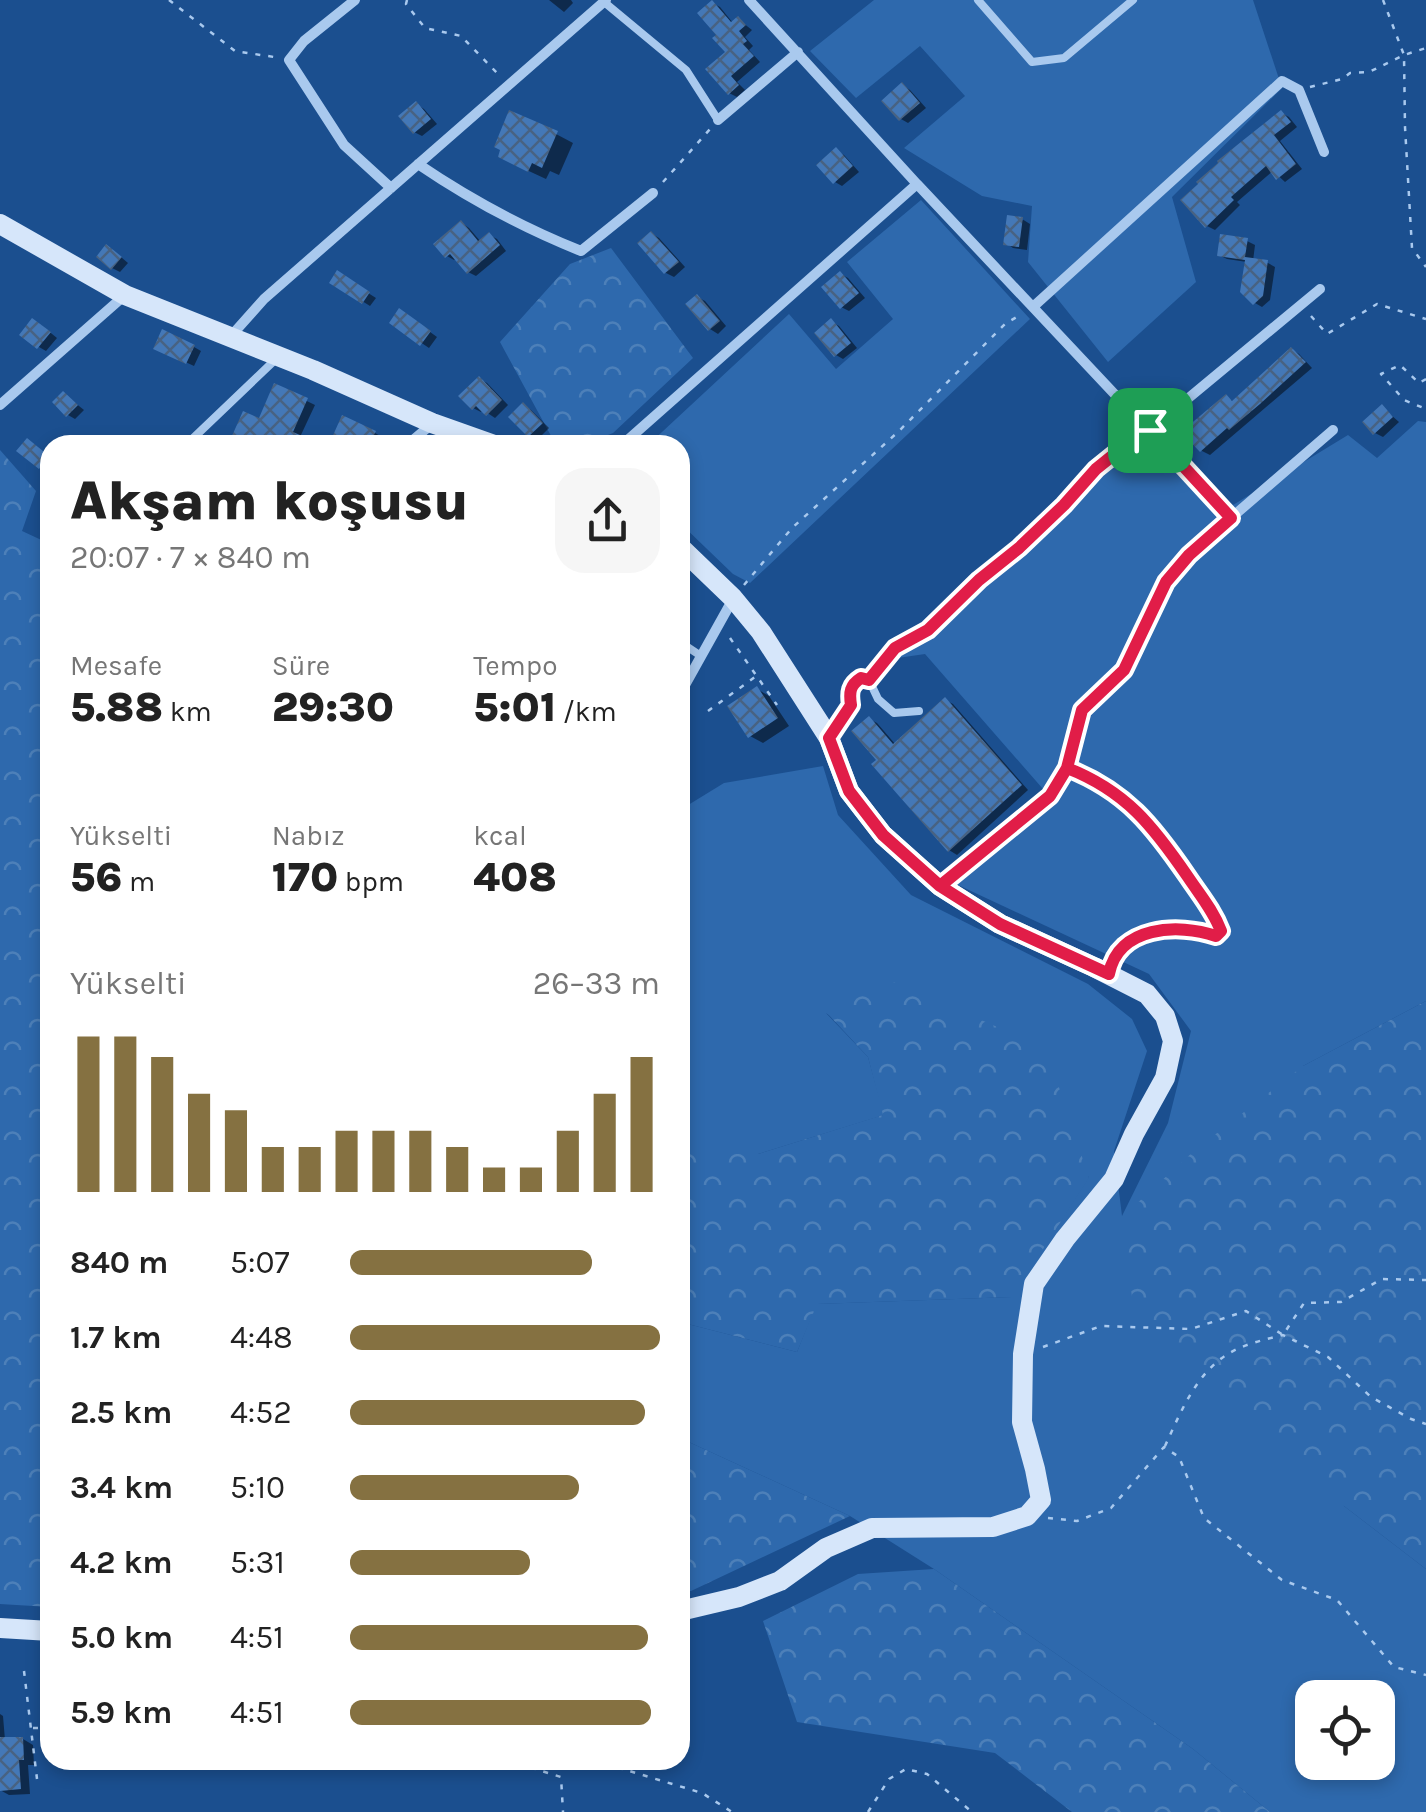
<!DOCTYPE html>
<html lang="tr">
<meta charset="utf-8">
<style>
body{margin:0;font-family:Karla,sans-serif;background:#f6f6f6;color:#222;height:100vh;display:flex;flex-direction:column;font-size:38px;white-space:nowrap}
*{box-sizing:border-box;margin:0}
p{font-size:32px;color:#767676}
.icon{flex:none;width:55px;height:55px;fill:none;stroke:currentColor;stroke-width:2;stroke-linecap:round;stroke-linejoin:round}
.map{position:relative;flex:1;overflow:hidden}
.panel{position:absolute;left:40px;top:435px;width:650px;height:1335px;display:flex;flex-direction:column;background:#fff;border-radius:30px;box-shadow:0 5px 15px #0003}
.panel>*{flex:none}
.fabs{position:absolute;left:1295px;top:1680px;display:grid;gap:20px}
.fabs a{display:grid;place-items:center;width:100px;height:100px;border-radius:20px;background:#fff;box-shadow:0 5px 15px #0003;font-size:50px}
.pin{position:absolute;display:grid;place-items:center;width:85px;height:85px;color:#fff;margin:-42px;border-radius:20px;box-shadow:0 5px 15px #0006}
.round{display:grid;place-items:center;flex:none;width:105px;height:105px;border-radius:30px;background:#f6f6f6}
.head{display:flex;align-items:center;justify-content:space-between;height:170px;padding:0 30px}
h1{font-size:55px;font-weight:800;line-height:75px}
.figures{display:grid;grid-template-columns:repeat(3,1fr);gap:15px;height:170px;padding:10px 30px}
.figures div{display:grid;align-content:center}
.figures b{font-size:42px;font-weight:800}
.figures small{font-size:28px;font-weight:400}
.figures p{font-size:28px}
.chart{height:280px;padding:20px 30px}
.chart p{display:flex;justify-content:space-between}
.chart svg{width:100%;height:180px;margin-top:10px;stroke:#857141;stroke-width:6}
ul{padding:0 30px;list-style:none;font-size:32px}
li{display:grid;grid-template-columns:160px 120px 1fr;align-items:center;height:75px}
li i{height:25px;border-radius:12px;background:#857141}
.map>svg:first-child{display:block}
.grass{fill:#2e69ad;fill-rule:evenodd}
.forest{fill:url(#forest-crowns)}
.shadow{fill:#0007}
.building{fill:url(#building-cross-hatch)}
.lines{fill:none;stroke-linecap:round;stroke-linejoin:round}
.path{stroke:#a9c9ee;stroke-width:2.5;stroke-dasharray:5 8;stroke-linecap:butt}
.lane{stroke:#a9c9ee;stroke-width:8}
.street{stroke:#a9c9ee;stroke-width:10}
.secondary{stroke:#d6e6fa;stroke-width:20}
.route-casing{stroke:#fff;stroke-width:20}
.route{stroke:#e11d48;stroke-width:12}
</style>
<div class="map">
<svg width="1426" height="1812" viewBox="0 0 1426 1812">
<defs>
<pattern id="forest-crowns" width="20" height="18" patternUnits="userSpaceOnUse" patternTransform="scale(2.5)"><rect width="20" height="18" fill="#2e69ad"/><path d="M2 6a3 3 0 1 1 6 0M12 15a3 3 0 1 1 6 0" fill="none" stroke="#4d80b9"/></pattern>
<pattern id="building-cross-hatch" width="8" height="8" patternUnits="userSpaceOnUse" patternTransform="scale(2.5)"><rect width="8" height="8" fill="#4478b7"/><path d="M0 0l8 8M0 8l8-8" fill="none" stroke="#486282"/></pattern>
</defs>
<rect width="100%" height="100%" fill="#1b4f8f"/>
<path class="grass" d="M874 0H1253L1282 88 1172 197 1196 282 1108 362 1028 262 1032 206 982 196 904 148 965 96 920 46 856 98 810 51Z
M921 200 1030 319 750 583 733 574 680 523V445H648L789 314 836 369 893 319 847 262Z
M1418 421 1426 422V1001L1303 1066 1344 1506 1426 1569V1812H1270L1193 1749 934 1569 850 1516 680 1438V1322L797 1352 816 1304 1011 1297 1089 1177 826 1013 868 1057 884 1115 758 1154H680V810L724 783 823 766 838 815 911 895 1088 984 1132 1019 1147 1051 1114 1151 1122 1216 1168 1123 1191 1031 1149 974 941 877 1043 789 925 654 877 661 1135 433 1233 505 1348 435 1377 458ZM1312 1698H1378V1762H1312Z"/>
<path class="forest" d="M611 248 693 358 613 433 583 445H556L500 342 570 264Z
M0 450 36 491 22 531 50 544V1607L0 1604Z
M891 981 1046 1048 1089 1178 1012 1297 817 1304 797 1352 680 1322V1154H758L883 1115 868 1057 826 1012Z
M1426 1001V1569L1344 1506 1133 1304 1121 1218 1194 1151 1303 1066Z
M680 1438 850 1516 691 1591H680Z
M934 1569 1193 1749 1270 1812H1072L995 1753 797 1722 763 1621 858 1574Z"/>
<path class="shadow" d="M549 0H571L573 3 564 12Z
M712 3 720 7 733 23 738 19 752 30 745 37 753 46 749 50 760 62 737 82 745 90 737 97 729 93 728 52 720 35Z
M902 85 910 90 926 108 908 123 901 119Z
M416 104 424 109 437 124 422 136 414 132Z
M1281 113 1289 117 1297 127 1280 141 1302 169 1285 182 1273 171 1237 202 1240 205 1215 230 1207 226 1184 200Z
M556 134 573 143 559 175 550 171 546 179 518 166Z
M836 150 844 155 859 172 842 186 835 182Z
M1022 219 1030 224 1027 250 1013 248 1006 243Z
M462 223 469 228 481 242 489 235 497 239 506 251 476 276 468 272 457 258 454 260 447 256Z
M652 234 659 238 685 267 674 277 666 273 641 243Z
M1247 241 1255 245 1253 261 1268 263 1275 267 1270 300 1262 307 1255 303 1247 262 1227 259 1219 255Z
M115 252 128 263 120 272 112 268Z
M338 274 376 298 370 306 332 282Z
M840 274 848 278 865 298 849 311 841 307Z
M697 297 705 301 726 326 718 334 710 329Z
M408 316 437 337 429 348 392 323Z
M831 322 839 326 857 348 843 359 836 355Z
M41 325 57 338 46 351 39 347Z
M194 347 201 351 194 366 164 352Z
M1292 350 1299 354 1312 368 1210 455 1202 451 1185 432 1226 397 1234 402Z
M479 379 487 383 508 405 495 418 483 410 481 412 473 408Z
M276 386 315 405 300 437 317 445H230L260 421Z
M64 394 84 410 75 419 68 415Z
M523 406 531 410 549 428 537 440 530 435Z
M1382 407 1399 422 1383 437 1375 433Z
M375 433 382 437 379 445H346Z
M35 446 50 458V469L48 471 40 467Z
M680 610 688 615 680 629Z
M757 689 769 696 789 726 763 743 750 736Z
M945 700 953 704 1028 790 957 855 949 850 880 760 869 719 877 723 896 745Z
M50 1700V1721L43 1717 42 1701Z
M0 1714 3 1716 5 1740 23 1739 33 1745 34 1765H28L30 1794 9 1795 0 1790Z"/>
<path class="building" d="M712 0 731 22 738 16 746 25 739 31 747 41 743 44 754 56 731 76 739 85 728 95 705 69 725 52 712 38 716 35 697 13Z
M902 82 920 103 899 121 881 101Z
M416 101 431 119 413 134 398 116Z
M509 110 558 131 542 168 532 163 528 172 498 157 500 150 494 147Z
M1281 110 1291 122 1274 135 1296 164 1276 180 1266 166 1231 197 1234 200 1205 228 1180 200 1198 184 1196 182 1218 163 1217 161Z
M836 147 853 166 833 184 816 165Z
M1007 215 1023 217 1019 247 1003 245Z
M461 220 478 241 489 232 500 245 467 274 450 254 445 258 433 244Z
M651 231 679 262 664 274 637 243Z
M1220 234 1248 238 1245 257 1268 260 1263 296 1253 305 1240 292 1245 260 1217 256Z
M106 244 122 257 111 270 96 257Z
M337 270 370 292 362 304 329 283Z
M840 271 859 293 840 309 821 287Z
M697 294 720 321 708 331 685 304Z
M399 308 431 331 420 346 389 323Z
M32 318 51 332 37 349 19 335Z
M831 318 851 343 834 357 814 333Z
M162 329 195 345 186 364 153 349Z
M1291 347 1306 362 1260 404 1229 430 1227 428 1200 452 1181 432 1226 394 1232 401Z
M479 376 502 400 486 416 476 406 472 410 458 396Z
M274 383 308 398 293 432 323 445H228L243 411 259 418Z
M63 391 78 405 66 417 52 402Z
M523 402 543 423 528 437 508 417Z
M1382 404 1393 417 1373 435 1362 422Z
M342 415 376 431 369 445H343L331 440Z
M27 438 49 456 39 469 16 451Z
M757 686 778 718 748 738 727 706Z
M945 697 1022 785 948 852 871 764 876 760 851 731 869 716 893 744Z
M0 1737H23L24 1760H19L21 1789 0 1791Z"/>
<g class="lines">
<path class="path" d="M169 0 235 51 274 57
M407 0 406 4 425 28 461 36 500 76
M1383 0 1404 55 1405 127 1412 248 1426 267
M1310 87 1342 79 1350 73 1369 72 1404 55 1426 48
M663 182 711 128
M1311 316 1327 334 1377 304 1426 319
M1426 379 1419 383 1400 365 1381 374 1404 400 1426 409
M744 585 792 528 899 431 1005 324 1020 315
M730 638 777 705
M1139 640 1165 582 1189 555 1221 527
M878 669 895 648 927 630 979 580 1019 548 1065 505 1097 469 1135 438
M708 711 755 677
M1080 774C1128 792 1160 835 1188 877 1200 895 1213 910 1221 931L1216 936C1182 924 1135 926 1114 959
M1043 1347 1101 1326 1191 1329 1246 1311 1283 1335 1304 1303 1341 1302 1382 1279 1426 1280
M1165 1446C1179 1416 1194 1378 1222 1358 1239 1345 1263 1340 1283 1335L1328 1357 1371 1397 1411 1419 1426 1424
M1048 1518 1077 1521 1111 1508 1164 1447 1179 1457 1204 1518 1282 1580 1337 1600 1394 1667 1426 1675
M24 1671 37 1779
M33 1728H50
M506 1760 561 1777 563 1812
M593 1760 702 1793 732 1812
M868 1812 889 1779 906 1769 927 1774 972 1812"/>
<path class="lane" d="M978 0 1032 62 1064 58 1133 0
M604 2 686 70 718 120
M186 445 276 359
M680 642 701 656
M832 734 851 705C848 692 850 685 861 678L869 680 878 699 894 713 919 711
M944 883 1050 796 1067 769 1083 709 1124 669 1135 650"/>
<path class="street" d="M355 0 304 41 289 60 344 145 391 188
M749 0 917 184
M718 120 798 52
M418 164C471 200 521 227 581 251L653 193
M1034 306 1282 81 1299 90 1324 152
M231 336 264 299 606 0
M0 405 125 295
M1150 430 1320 289
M407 445 432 424
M622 445 917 184 1231 518 1333 430
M680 694 733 599"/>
<path class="secondary" d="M0 224 125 295 313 370 432 423 494 445
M680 547 733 598 761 632 829 738 849 791 883 835 940 886 1000 924 1094 967 1147 994 1165 1016 1173 1041 1165 1078 1134 1134 1114 1179 1065 1239 1034 1284 1023 1354 1022 1422 1035 1469 1041 1500 1027 1516 993 1527 872 1528 826 1548 780 1581 739 1597 680 1611
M0 1628 50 1631"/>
</g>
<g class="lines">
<defs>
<path id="route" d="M1150 430 1231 518 1189 555 1166 582 1124 670 1082 710 1067 768 1050 796 940 886 1000 924 1109 974C1118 926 1178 923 1216 936L1221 931C1213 910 1200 895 1188 877 1153 826 1126 791 1067 768L1050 796 940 886 883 835 849 791 829 738 851 705C849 692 850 685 861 678L869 680 895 648 928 630 979 580 1019 548 1064 505 1096 469 1132 440 1150 430"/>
</defs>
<use href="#route" class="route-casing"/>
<use href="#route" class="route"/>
</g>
</svg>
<div class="fabs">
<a><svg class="icon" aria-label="locate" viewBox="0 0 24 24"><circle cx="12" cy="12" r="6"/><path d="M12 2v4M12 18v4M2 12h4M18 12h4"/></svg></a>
</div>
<div class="pin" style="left:1150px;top:430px;background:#1e9e55"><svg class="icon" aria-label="arrive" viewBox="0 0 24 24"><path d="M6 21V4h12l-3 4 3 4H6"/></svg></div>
<section class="panel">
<div class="head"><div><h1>Akşam koşusu</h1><p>20:07 · 7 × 840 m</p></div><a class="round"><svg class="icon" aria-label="share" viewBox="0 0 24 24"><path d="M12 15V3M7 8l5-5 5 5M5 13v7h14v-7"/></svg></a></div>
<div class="figures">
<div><p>Mesafe</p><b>5.88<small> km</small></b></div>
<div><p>Süre</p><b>29:30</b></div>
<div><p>Tempo</p><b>5:01<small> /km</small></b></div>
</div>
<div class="figures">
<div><p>Yükselti</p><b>56<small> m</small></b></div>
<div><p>Nabız</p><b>170<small> bpm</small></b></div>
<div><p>kcal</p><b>408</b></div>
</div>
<div class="chart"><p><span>Yükselti</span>26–33 m</p>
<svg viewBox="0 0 160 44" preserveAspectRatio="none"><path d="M5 44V6M15 44V6M25 44V11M35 44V20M45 44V24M55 44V33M65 44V33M75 44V29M85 44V29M95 44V29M105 44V33M115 44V38M125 44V38M135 44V29M145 44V20M155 44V11"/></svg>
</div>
<ul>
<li><b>840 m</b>5:07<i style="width:78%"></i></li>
<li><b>1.7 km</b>4:48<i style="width:100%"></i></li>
<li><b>2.5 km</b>4:52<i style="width:95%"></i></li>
<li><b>3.4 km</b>5:10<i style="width:74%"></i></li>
<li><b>4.2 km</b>5:31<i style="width:58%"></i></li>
<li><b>5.0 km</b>4:51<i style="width:96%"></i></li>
<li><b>5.9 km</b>4:51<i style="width:97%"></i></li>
</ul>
</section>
</div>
